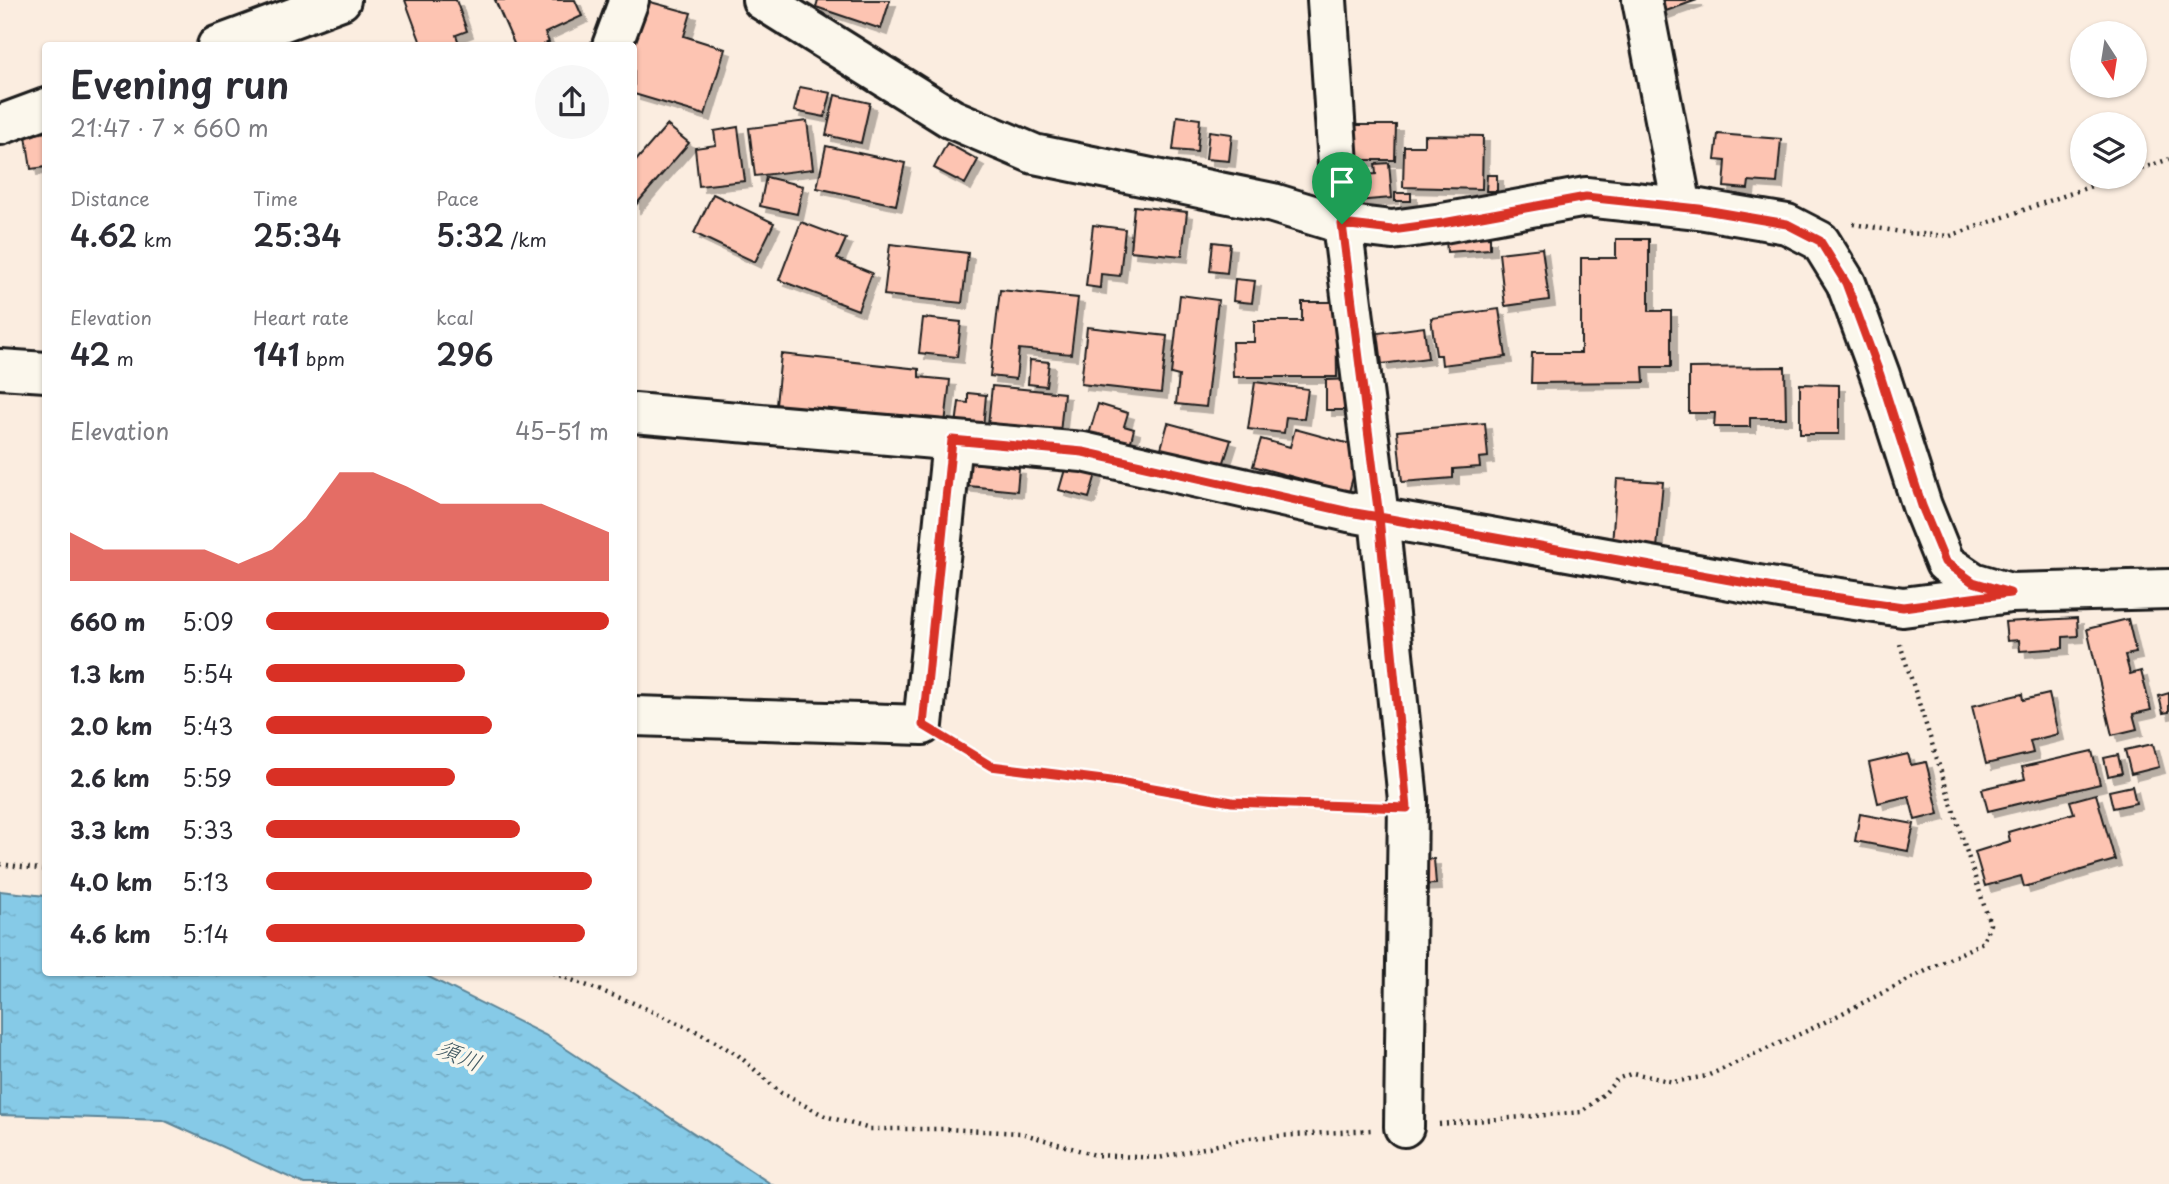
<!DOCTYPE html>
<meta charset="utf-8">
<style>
body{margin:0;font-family:"Playpen Sans","Klee One",sans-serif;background:#f7f7f7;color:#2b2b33;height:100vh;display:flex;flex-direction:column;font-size:26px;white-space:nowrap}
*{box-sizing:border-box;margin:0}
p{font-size:23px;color:#7c7c81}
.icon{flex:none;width:38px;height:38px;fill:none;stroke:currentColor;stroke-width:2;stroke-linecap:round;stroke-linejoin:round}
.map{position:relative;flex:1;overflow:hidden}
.drawer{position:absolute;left:42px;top:42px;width:595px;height:934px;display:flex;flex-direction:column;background:#fff;border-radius:7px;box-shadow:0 2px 5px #0004}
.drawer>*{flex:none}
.needle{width:46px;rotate:168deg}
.buttons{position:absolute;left:2070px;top:21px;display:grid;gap:14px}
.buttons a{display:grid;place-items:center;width:77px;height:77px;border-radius:50%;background:#fff;box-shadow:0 2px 5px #0004;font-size:35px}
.pin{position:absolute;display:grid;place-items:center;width:60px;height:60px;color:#fff;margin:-72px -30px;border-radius:50% 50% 50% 0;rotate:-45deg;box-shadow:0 0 7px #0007}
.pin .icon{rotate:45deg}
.round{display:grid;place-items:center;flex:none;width:74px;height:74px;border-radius:37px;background:#f7f7f7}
.overview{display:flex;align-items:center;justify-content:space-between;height:119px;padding:0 28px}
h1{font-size:38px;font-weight:600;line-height:52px}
.metrics{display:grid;grid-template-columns:repeat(3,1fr);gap:10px;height:119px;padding:7px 28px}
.metrics div{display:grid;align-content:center}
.metrics b{font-size:30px;font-weight:600}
.metrics small{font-size:19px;font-weight:400}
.metrics p{font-size:19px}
.chart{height:196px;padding:14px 28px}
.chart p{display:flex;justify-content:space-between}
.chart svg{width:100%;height:126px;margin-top:7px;fill:#d93025;opacity:.7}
ul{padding:0 28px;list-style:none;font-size:23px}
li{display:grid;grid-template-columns:112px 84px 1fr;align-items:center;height:52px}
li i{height:18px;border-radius:9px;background:#d93025}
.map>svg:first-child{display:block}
.water{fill:url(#water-ripples);stroke:#5c8496;stroke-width:2}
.building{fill:#fdc4b2;stroke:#1c1c1c;stroke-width:2;filter:url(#shadow)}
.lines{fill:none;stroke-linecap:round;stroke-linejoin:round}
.minor-casing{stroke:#1c1c1c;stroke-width:44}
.path{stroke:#1c1c1c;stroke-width:4.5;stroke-dasharray:2 5;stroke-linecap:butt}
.minor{stroke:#fbf7ec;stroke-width:38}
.route-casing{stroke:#fff;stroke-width:14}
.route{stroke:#d93025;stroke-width:9}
.labels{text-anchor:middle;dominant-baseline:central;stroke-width:7;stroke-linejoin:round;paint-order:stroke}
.water-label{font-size:23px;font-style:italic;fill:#415963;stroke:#fbf7ec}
</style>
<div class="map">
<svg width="2169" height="1184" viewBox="0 0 2169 1184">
<defs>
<pattern id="water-ripples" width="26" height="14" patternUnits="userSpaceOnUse" patternTransform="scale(1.75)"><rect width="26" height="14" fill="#86cae7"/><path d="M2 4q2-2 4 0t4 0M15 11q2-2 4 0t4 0" fill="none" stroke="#73adc6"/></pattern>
<filter id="shadow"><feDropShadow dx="6" dy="6" stdDeviation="0" flood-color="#0004"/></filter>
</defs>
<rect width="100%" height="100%" fill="#fbede0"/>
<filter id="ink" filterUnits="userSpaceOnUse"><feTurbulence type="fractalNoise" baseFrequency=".0143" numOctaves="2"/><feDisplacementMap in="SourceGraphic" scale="14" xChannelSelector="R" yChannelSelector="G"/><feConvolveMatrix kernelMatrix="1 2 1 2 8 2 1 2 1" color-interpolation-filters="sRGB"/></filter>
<g filter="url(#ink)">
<path class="water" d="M0 891 45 896 46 973H421L545 1035 771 1184H304L163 1120 0 1115Z"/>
<path class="building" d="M405 0H456L467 31 456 35 460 46H422Z
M495 0H575L582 16 545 33 549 42 541 46H515Z
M643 0 691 13 684 36 725 49 705 115 634 94V46H629Z
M818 0H890L881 29 816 7Z
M1658 0H1697L1663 12Z
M800 87 831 93 825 117 794 111Z
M835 95 870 103 861 143 826 135Z
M1177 116 1200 119 1197 152 1173 150Z
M807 121 813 169 755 176 749 128Z
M667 125 689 143 634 207V181L636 178 634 176V163Z
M1351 125H1396L1395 160H1350Z
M738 127 745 181 699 186 695 148 716 145 714 131Z
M1209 131 1232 134 1229 161 1206 159Z
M46 132V167L31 169 26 136Z
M1718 134 1781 139 1777 183 1749 181 1748 189 1724 187 1726 161 1715 160Z
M1424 135 1483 136 1482 189 1403 187 1404 146H1424Z
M947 143 978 160 965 184 934 168Z
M826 146 905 163 896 205 817 188Z
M1389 163 1392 198 1355 201 1353 176 1376 174 1375 164Z
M1487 175H1497V191H1486Z
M766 177 803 186 797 214 760 206Z
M1395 193H1411V201H1395Z
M713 194 774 223 755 262 694 233Z
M1134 206 1187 212 1182 256 1130 251Z
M801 222 846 239 837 259 872 273 858 310 779 280Z
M1093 225 1125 229 1120 276 1101 274 1100 288 1086 286Z
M1490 237V249L1447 252 1446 240Z
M1616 239H1649V311H1671V367H1643L1644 382 1531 383 1532 353H1581V258H1616Z
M1213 242 1230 244 1227 273 1210 271Z
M890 244 968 253 962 303 884 295Z
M1542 248 1549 300 1505 306 1499 253Z
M1235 279 1255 281 1252 303 1233 301Z
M1000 290 1078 298 1071 354 1019 349 1016 379 990 376Z
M1180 295 1218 300 1206 407 1176 404 1179 376 1171 374Z
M1302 302H1336L1337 377H1233L1232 342H1254V321H1302Z
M1499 309 1506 357 1442 365 1441 355H1436L1431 318Z
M923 318 961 322 957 357 919 353Z
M1087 327 1167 336 1161 393 1081 384Z
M1424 327 1428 358 1382 364 1378 333Z
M781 354 919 369V377L950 380 945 424 776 405Z
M1030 360 1049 362 1046 386 1028 384Z
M1785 367 1786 418H1750V427H1714L1715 413H1689V368Z
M1355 379V410H1326V380Z
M1255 382 1308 389 1304 419 1286 417 1284 433 1248 429Z
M1800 384 1839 385V434H1800Z
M992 386 1064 393 1060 433 988 425Z
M968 393 986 395 983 428 956 425 959 402 968 403Z
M1098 404 1128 413 1124 426 1134 429 1129 449 1088 438Z
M1168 423 1231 440 1222 468 1160 452Z
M1485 423 1488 457 1479 458 1480 467 1453 469V478L1402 482 1397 431Z
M1295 429 1361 447 1349 492 1253 466 1261 439 1290 447Z
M962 462 1019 468 1017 491 959 485Z
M1066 466 1096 474 1089 498 1059 490Z
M1617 479 1663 482 1657 548 1612 544Z
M2077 618 2078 636 2063 637V648L2020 651 2019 640 2007 641 2005 622Z
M2128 619 2136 653 2125 655 2130 674 2141 671 2151 710 2133 714 2137 729 2112 735 2087 629Z
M2169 693V712L2163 713 2159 696Z
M2022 694 2023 700 2049 694 2058 734 2030 741 2033 753 1986 764 1972 706Z
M2153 744 2159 767 2131 774 2125 750Z
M2092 751 2100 784 1988 811 1982 789 2025 779 2022 767Z
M1908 754 1911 765 1926 762 1939 814 1915 820 1909 796 1878 803 1869 763Z
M2118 755 2122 773 2108 776 2104 758Z
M2132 786 2136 803 2113 808 2109 791Z
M2096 794 2115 860 2024 887 2021 876 1985 886 1975 852 2010 841 2008 832 2074 813 2070 801Z
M1860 814 1914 824 1908 851 1855 841Z
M1434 859 1436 884 1415 885 1413 860Z"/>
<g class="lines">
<defs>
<path id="minor" d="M762 0 952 119 1034 154 1273 203 1342 224 1392 230 1443 223 1586 197 1699 209 1787 224 1820 241 1846 283 1880 375 1922 506 1945 563 1973 582 2010 593 2169 589
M1327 0 1342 224 1379 517 1408 800 1404 1127
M1642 0 1682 207
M217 46 341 0
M612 46 629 0
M0 125 46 108
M0 369 46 372
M634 413 1083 452 1349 512 1792 591 1903 607 2004 594
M634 716 923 725 952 441"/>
</defs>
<use href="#minor" class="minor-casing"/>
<path class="path" d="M2135 171 2169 159
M1853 224 1907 233 1950 236 2117 177
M954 744 991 766 1119 782 1232 802 1374 807
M0 864 46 870
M553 973 631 1002 698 1032 738 1055 781 1093 825 1116 870 1129H945L1021 1133 1095 1155 1159 1158 1249 1138 1371 1130
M1439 1124 1582 1112 1606 1092 1617 1079 1633 1073 1673 1082 1707 1076 1811 1029 1983 942 1990 924 1900 644"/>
<use href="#minor" class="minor"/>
</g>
</g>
<g class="lines" filter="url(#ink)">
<defs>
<path id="route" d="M1342 224 1379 517 1407 808 1232 802 1119 782 991 766 923 725 952 440 1083 452 1349 512 1379 517 1791 591 1903 607 2010 593 1973 582 1945 562 1922 506 1880 375 1846 283 1820 241 1787 224 1699 209 1586 197 1443 223 1392 230 1342 224"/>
</defs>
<use href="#route" class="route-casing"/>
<use href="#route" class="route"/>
</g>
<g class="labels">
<g class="water-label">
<text transform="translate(460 1054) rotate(23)">須川</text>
</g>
</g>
</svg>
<div class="buttons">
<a><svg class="needle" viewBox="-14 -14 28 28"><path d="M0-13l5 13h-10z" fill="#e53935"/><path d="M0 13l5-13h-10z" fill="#7c7c81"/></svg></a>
<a><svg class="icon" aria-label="layers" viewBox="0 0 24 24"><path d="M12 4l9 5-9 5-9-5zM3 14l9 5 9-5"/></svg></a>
</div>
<div class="pin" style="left:1342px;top:224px;background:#1e9e55"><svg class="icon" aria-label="arrive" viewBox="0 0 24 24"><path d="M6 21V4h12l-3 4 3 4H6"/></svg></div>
<section class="drawer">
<div class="overview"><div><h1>Evening run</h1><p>21:47 · 7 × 660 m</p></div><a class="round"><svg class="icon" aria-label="share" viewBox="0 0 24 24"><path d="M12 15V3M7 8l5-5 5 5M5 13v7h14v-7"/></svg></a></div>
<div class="metrics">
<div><p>Distance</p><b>4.62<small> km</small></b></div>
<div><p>Time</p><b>25:34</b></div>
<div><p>Pace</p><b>5:32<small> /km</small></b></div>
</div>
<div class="metrics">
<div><p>Elevation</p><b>42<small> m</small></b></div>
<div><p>Heart rate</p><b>141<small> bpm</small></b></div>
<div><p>kcal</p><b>296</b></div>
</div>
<div class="chart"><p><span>Elevation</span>45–51 m</p>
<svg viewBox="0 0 160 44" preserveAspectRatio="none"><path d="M0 44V27L10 33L20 33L30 33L40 33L50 38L60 33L70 22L80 6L90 6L100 11L110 17L120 17L130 17L140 17L150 22L160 27V44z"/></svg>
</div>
<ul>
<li><b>660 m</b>5:09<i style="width:100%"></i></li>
<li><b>1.3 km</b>5:54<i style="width:58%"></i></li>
<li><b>2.0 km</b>5:43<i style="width:66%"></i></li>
<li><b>2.6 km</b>5:59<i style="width:55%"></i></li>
<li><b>3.3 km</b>5:33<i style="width:74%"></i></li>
<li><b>4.0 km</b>5:13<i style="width:95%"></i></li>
<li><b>4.6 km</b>5:14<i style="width:93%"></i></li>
</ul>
</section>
</div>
